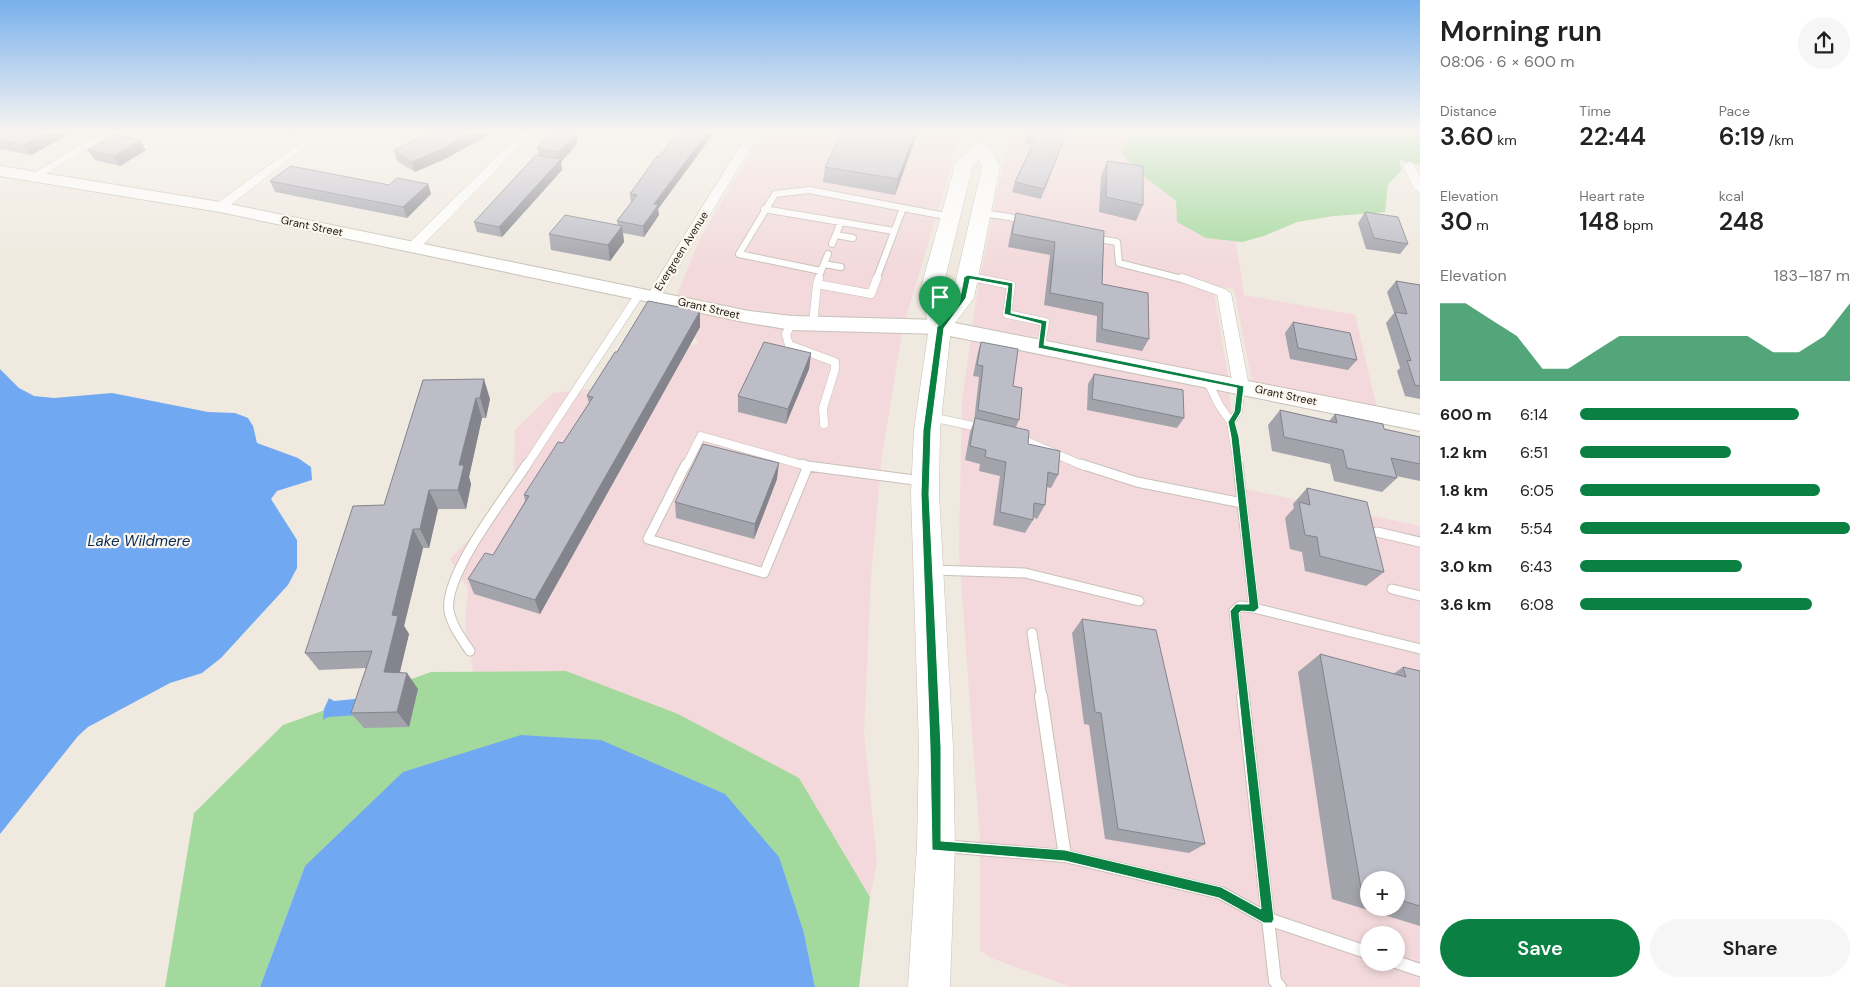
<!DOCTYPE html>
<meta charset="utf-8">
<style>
body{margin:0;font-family:"DM Sans",sans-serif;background:#f6f6f6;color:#222;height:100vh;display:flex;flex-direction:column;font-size:19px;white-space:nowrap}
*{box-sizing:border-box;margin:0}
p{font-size:16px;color:#767676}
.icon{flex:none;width:28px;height:28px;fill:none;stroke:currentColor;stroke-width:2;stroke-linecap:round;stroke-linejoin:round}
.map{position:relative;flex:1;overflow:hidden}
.side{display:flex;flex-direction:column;background:#fff;width:450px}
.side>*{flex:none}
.buttons{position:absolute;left:1360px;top:871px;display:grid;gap:10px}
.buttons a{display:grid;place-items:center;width:45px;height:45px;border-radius:50%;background:#fff;box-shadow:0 2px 8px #0003;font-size:25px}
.pin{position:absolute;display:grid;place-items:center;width:42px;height:42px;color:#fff;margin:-51px -21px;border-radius:50% 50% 50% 0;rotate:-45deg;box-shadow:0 0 5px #0007}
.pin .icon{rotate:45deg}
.round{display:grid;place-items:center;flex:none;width:52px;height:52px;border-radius:26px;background:#f6f6f6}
.head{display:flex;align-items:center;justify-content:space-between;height:85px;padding:0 20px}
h1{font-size:28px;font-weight:600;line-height:38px}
.figures{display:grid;grid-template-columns:repeat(3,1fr);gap:8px;height:85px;padding:5px 20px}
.figures div{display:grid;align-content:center}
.figures b{font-size:25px;font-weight:600}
.figures small{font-size:14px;font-weight:400}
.figures p{font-size:14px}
.chart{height:140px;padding:10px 20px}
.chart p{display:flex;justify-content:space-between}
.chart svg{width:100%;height:90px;margin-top:5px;fill:#0b8043;opacity:.7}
.cta{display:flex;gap:10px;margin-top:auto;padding:10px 20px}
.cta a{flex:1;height:58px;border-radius:30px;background:#0b8043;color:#fff;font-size:20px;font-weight:600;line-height:58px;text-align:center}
.cta a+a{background:#f6f6f6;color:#222}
ul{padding:0 20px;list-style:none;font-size:16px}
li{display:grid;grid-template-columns:80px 60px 1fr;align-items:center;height:38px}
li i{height:12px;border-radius:6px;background:#0b8043}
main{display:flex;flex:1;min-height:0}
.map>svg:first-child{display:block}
.commercial{fill:#f3d9db;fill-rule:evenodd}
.green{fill:#a4d99e}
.water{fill:#70a9f2}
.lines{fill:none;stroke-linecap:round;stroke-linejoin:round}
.lane-far3-casing{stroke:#c7c1b7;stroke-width:8}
.lane-far2-casing{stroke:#c7c1b7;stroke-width:9}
.lane-far1-casing{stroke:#c7c1b7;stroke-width:11}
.lane-casing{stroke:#c7c1b7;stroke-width:14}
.street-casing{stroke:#c7c1b7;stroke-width:1}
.secondary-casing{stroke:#c7c1b7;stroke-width:2}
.primary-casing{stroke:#c7c1b7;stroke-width:1}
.lane-far3{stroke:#fff;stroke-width:6}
.lane-far2{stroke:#fff;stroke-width:8}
.lane-far1{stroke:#fff;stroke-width:9}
.lane{stroke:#fff;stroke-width:12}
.street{fill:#fff;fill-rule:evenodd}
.secondary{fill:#fff;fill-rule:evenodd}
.primary{fill:#fff;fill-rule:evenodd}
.wall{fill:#a3a3ac;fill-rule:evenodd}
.shaded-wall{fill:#84848c}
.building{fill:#bdbdc8;stroke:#84848c}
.route{fill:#0b8043;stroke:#fff;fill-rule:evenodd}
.labels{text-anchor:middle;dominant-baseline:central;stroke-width:4.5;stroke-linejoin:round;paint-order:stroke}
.far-street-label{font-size:11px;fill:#191714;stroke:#fdf7ed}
.water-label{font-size:15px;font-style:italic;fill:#062e5b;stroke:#fdf7ed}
</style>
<main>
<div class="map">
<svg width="1420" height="987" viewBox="0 0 1420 987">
<rect width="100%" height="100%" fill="#efe9df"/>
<path class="commercial" d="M764 130H962L905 320 792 317 751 312 677 295 700 238Z
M1010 130H1131L1121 154 1146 178 1176 201 1206 238 1236 241 1244 295 1355 315 1377 408 1252 382 1234 289 1213 286 1228 377 972 328 979 283Z
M682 308 746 323 792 329 902 332 882 456 871 577 864 732 877 862 870 897 799 778 566 671 473 672 465 624 468 589 450 559 514 492 515 430 553 393 624 385 625 356 698 344Z
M971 339 1229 390 1240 488 1420 526V987H1071L991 958 980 950V839L959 554 962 400ZM1369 880H1396V908H1369ZM1369 935H1396V962H1369Z"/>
<path class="green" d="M1131 130H1420V165L1399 160 1402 169 1388 185 1385 212 1334 216 1297 222 1264 236 1242 242 1206 238 1177 222 1176 201 1146 178 1121 154Z
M566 671 678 714 799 778 870 897 859 987H815L804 933 305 866 260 987H165L194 813 283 725 431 672Z"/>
<path class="water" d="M0 369 19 388 34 396 54 398 112 393 208 412 235 413 248 418 253 426 257 443 298 458 311 467 312 480 277 491 271 499 297 540V568L288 585 221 658 202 673 170 683 88 727 78 736 0 834Z
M329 698 334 701 365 698 361 715 328 717 323 720 324 709Z
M521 735 601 740 725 794 779 857 804 933 815 987H260L305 866 403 772Z"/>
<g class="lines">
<defs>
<path id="lane-far3" d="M764 209 894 231
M981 213 1010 217 1025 223
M836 235 853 238
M1093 238 1117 242 1119 263 1186 280
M832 244 841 222
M824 264 841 267
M821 271 828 254
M968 277 982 280
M818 280 821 271 739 254 775 194 809 190 903 208
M876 280 903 208 951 217"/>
<path id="lane-far2" d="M976 278 1011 285 1007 314 1045 322 1041 347
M1182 278 1224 293
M817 284 819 278
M792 323 786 334 789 345 835 362V369L823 408 824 424
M813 324 817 284 871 294 877 278
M1207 380 1219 405 1231 422 1238 466
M931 417 982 428
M1231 422 1238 412 1241 386
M1019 438 1084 466
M526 466 640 293
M686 466 701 436 806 466"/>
<path id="lane-far1" d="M686 464 648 539 764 573 808 466
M802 464 808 466
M1081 464 1137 482 1242 503 1238 464
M808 466 922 481
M1242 503 1254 608 1420 649
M1377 532 1420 542
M932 570 1025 573 1139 601
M1392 589 1420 596
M1032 633 1042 698
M470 651C462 639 452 626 449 611 443 575 507 495 527 464
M1244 698 1234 611 1240 606 1254 608"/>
<path id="lane" d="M1243 696 1268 919 1369 953
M943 846 1065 856 1041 696
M1065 856 1221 893 1268 919 1275 981 1280 987
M1396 962 1420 970"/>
<path id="street" d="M105 130H118L36 180 32 182 26 178Z
M524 130H535L418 250H408L406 247 408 244Z
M750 130H761L661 296 659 299H649L647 296Z
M301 142 307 145 305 147 224 210H216L214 207 216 204Z
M1409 162 1413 163 1420 176V193L1414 189 1403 165Z
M1224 289 1231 293 1249 386 1246 390H1236L1233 386 1217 293Z"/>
<path id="secondary" d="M0 166 220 202 749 311 792 316 940 320 1420 415V431L940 334 792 330 749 323 220 212 0 176Z"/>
<path id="primary" d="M982 143 988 144 1000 167 974 298 951 328 940 430 939 494 953 747 955 846 950 987H908L917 846 919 747 911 494 914 430 929 327 920 291 956 162 976 144ZM979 160 982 167 952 297 946 305 942 291 973 164Z"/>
</defs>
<use href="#lane-far3" class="lane-far3-casing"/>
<use href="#lane-far2" class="lane-far2-casing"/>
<use href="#lane-far1" class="lane-far1-casing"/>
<use href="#lane" class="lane-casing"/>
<use href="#street" class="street-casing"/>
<use href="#secondary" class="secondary-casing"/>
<use href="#primary" class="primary-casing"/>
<use href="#lane-far3" class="lane-far3"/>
<use href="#lane-far2" class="lane-far2"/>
<use href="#lane-far1" class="lane-far1"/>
<use href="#lane" class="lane"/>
<use href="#street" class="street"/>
<use href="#secondary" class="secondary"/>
<use href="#primary" class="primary"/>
</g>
<path class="wall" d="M0 130H77L31 155 0 149Z
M281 130H305L291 136Z
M436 130H497L447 158 415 172 397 161 394 150Z
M685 130H716L658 209 659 215 644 237 623 233 624 242 610 261 551 250 549 234 618 225 617 221 631 203 630 194 659 157 682 135Z
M812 130H918L895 195 823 182 825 167 841 135Z
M1027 130H1068L1041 199 1012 192 1015 182 1032 145 1025 144Z
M576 134 577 144 561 162 562 170 502 237 477 232 474 222 539 155 537 148Z
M88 150H146L120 166 95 160Z
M1107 161 1143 205 1136 221 1099 212 1101 176Z
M270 181 389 185 428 184 431 194 407 218 275 192Z
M1365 212 1408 244 1400 254 1366 249 1358 223Z
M1016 213 1104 231 1102 284 1149 339 1142 351 1096 342 1097 316 1044 305 1050 255 1008 247 1012 226Z
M1396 281 1420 285V399L1405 396 1397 371 1400 368 1386 323 1394 313 1387 292Z
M700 311V327L540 614 474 594 468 579 493 555 525 501 524 495 563 443 589 403 587 396 617 352Z
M1293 322 1357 360 1348 370 1290 359 1285 333Z
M981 342 1013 386 1019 420 1016 427 1028 444 1058 475 1051 488 1046 487 1045 505 1037 519 1033 517V520L1025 533 993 525 1000 476 979 471 980 464 965 460 970 432 974 421 979 377 973 376 978 352Z
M811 353 809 369 786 424 738 412V396Z
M1094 374 1184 418 1177 428 1087 410 1088 384Z
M423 380 490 399 486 418H482L469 477 471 484 466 509H438L429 548H423L404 626 409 634 399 673 418 689 409 727 364 728 351 713 366 668 319 670 305 653 384 505Z
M1280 410 1329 421 1335 414 1384 429 1420 437V481L1396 476 1397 478 1382 492 1334 481 1330 464 1272 451 1268 425Z
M777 479 754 539 676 518 675 502Z
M1307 488 1384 572 1366 586 1305 571 1302 552 1290 549 1285 518 1294 508 1293 504Z
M1082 619 1205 844 1189 853 1105 839 1089 725 1084 724 1072 633Z
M1320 654 1393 674 1403 667 1420 671V926L1332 899 1298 672ZM1369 880H1396V908H1369Z"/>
<path class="shaded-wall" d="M52 130H77L31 155 24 145Z
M289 130H305L291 136Z
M476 130H497L447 158 415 172 412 162Z
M709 130H716L658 209 659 215 644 237 643 226 654 204Z
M916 130H918L917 135 895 195 898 179Z
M576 134 577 144 561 162 562 170 502 237 499 227 560 160 559 152Z
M140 140 146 150 120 166 114 156Z
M428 184 431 194 407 218 403 207Z
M622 226 624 242 610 261 608 245Z
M700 311V327L540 614 535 600Z
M811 353 809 369 786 424 788 409Z
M484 379 490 399 486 418 480 398Z
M476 398 482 418 469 477 471 484 466 509 458 490 459 465Z
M779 463 777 479 754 539 755 524Z
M429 490 438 509 429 548 420 529Z
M413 529 423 548 404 626 409 634 396 689 384 672 392 615Z
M407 673 418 689 409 727 397 712Z"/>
<path class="building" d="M0 130H52L24 145 0 140Z
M436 130H476L444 148 412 162 394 150Z
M554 130 576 134 559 152 537 148Z
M685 130H709L654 204 658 205 643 226 617 221 637 195 630 194 657 156 659 157 677 134 682 135Z
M843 130H916L898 179 825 167Z
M1028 130H1068L1044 189 1015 182 1037 135 1028 133Z
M114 135 140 140 114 156 88 150Z
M536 155 561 159 499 227 474 222Z
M1107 161 1143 166V205L1106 197Z
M291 166 389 185 397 178 428 184 403 207 270 181Z
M1365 212 1398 217 1408 244 1374 238Z
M1016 213 1104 231 1102 284 1148 293 1149 339 1102 329 1103 303 1050 293 1055 242 1012 234Z
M565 215 622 226 608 245 549 234Z
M1396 281 1420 285V386L1415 385 1407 360 1411 361 1395 312 1407 314Z
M648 301 700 311 535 600 468 579 485 553 493 555 529 496 524 495 558 442 563 443 593 397 587 396 615 352H617Z
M1293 322 1350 333 1357 360 1298 348Z
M764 342 811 353 788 409 738 396Z
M981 342 1018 349 1013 386 1022 388 1019 420 978 410 983 366 977 365Z
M1094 374 1183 390 1184 418 1092 399Z
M484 379 480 398H476L459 465H464L458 490H429L420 529H413L392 615 398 616 384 672 407 673 397 712 351 713 372 651 305 653 353 506 384 505 423 380Z
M1280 410 1337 423 1335 414 1383 424 1384 429 1420 437V464L1391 458 1397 478 1347 468 1343 450 1284 437Z
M975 418 1027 430 1029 431 1028 444 1060 451 1058 475 1048 472 1045 505 1034 503 1033 520 1000 512 1006 462 985 457 986 450 970 446Z
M703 444 779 463 755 524 675 502Z
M1307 488 1367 502 1384 572 1320 556 1317 537 1305 535 1299 502 1310 505Z
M1082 619 1156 630 1205 844 1118 829 1101 713 1095 712Z
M1320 654 1406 677 1403 667 1420 671V906L1396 899V880H1369V891L1361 888Z"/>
<linearGradient id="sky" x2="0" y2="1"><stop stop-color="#78b0ec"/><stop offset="0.49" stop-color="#f8f5f1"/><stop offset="1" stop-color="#f8f5f1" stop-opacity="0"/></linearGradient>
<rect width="1420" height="268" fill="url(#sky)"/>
<path class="route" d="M968 275 1013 283 1011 313 1047 321 1044 345 1244 386 1241 412 1235 422 1239 437 1259 608 1254 612 1241 611 1239 613 1274 919 1272 923H1264L1219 898 1065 861 932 850 930 747 921 494 923 430 937 327 960 298 964 277ZM970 279 1008 286 1004 314 1041 324 1038 348 1237 388 1234 412 1228 422 1231 437 1249 604H1236L1230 611 1261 909 1221 887 1065 850 941 841V747L929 494 931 430 944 328 966 298Z"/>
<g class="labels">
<g class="far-street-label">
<text transform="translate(312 226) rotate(12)">Grant Street</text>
<text transform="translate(681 251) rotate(-58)">Evergreen Avenue</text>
<text transform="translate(709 308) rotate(13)">Grant Street</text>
<text transform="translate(1286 395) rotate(12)">Grant Street</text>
</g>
<g class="water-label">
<text x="139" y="541">Lake Wildmere</text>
</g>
</g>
</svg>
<div class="buttons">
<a>+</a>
<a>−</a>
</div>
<div class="pin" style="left:940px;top:327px;background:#1e9e55"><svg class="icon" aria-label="arrive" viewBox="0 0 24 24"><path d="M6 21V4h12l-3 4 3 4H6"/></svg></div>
</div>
<section class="side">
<div class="head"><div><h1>Morning run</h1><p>08:06 · 6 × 600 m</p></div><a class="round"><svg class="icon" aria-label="share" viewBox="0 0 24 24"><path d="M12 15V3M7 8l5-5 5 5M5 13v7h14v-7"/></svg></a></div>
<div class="figures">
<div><p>Distance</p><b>3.60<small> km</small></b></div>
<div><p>Time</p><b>22:44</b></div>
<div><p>Pace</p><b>6:19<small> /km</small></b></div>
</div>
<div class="figures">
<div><p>Elevation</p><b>30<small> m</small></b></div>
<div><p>Heart rate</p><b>148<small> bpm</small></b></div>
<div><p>kcal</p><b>248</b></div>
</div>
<div class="chart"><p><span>Elevation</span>183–187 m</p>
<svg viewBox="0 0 160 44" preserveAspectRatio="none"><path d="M0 44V6L10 6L20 14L30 22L40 38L50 38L60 30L70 22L80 22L90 22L100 22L110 22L120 22L130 30L140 30L150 22L160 6V44z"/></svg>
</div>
<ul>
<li><b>600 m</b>6:14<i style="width:81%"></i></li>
<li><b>1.2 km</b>6:51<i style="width:56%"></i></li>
<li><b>1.8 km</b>6:05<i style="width:89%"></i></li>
<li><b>2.4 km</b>5:54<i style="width:100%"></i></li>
<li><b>3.0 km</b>6:43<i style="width:60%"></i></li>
<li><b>3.6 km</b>6:08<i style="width:86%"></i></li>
</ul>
<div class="cta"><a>Save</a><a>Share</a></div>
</section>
</main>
